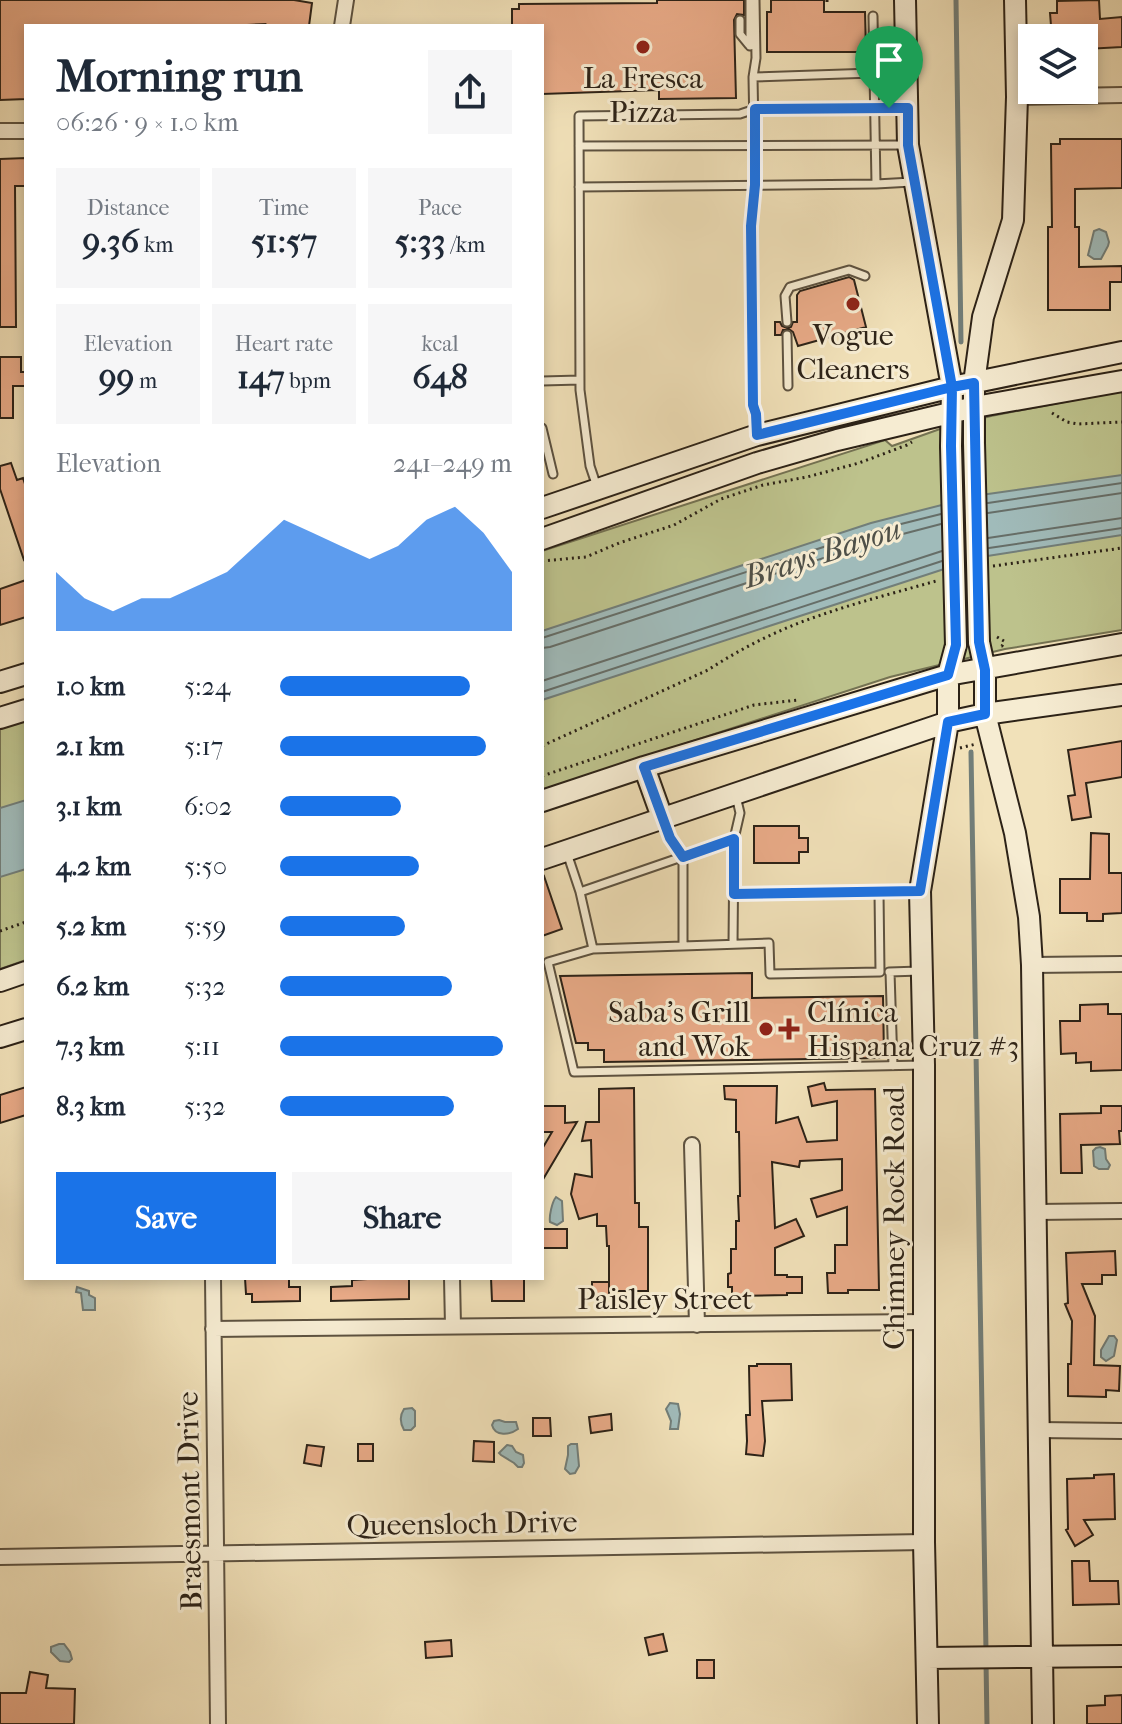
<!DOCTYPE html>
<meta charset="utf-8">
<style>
body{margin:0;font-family:"IM FELL French Canon",serif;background:#f6f6f7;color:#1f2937;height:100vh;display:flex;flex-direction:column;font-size:30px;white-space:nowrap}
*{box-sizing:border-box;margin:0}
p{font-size:26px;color:#747a83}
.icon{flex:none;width:44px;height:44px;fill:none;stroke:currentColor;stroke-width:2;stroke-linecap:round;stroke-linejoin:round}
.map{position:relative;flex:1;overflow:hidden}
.drawer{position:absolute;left:24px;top:24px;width:520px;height:1256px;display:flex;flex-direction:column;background:#fff;border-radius:0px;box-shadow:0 4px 12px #0003}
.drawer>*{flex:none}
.buttons{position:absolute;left:1018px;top:24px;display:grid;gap:16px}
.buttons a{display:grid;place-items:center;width:80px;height:80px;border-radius:0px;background:#fff;box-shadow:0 4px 12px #0003;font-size:40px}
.pin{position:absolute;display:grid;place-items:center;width:68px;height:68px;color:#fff;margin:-82px -34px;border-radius:50% 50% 50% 0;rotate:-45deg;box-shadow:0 0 8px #0007}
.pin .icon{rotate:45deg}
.round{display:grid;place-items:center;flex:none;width:84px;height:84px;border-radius:0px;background:#f6f6f7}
.overview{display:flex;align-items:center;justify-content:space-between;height:136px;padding:0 32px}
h1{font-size:44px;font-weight:800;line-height:60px}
.figures{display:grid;grid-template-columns:repeat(3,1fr);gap:12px;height:136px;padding:8px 32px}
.figures div{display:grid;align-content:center;border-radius:0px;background:#f6f6f7;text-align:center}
.figures b{font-size:34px;font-weight:800}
.figures small{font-size:22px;font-weight:400}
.figures p{font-size:22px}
.chart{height:224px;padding:16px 32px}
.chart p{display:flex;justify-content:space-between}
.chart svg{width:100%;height:144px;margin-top:8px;fill:#1a73e8;opacity:.7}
.button{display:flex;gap:16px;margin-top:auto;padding:16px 32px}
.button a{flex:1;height:92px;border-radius:0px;background:#1a73e8;color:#fff;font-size:32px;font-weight:800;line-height:92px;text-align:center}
.button a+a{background:#f6f6f7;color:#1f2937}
ul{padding:0 32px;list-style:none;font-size:26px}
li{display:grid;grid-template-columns:128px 96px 1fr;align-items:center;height:60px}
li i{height:20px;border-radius:10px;background:#1a73e8}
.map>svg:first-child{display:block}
.green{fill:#bdc28c;stroke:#747252;stroke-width:2}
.water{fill:#a0bbba;stroke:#727e79;stroke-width:2}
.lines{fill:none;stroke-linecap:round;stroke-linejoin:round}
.shore{stroke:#666e68;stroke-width:2}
.stream{stroke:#727e79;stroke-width:5}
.building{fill:#e8aa87;stroke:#2c2217;stroke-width:2}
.lane-casing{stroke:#5d5240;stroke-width:11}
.street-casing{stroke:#5d5240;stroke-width:18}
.secondary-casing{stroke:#2c2217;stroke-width:24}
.path{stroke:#2c2217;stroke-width:3;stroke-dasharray:2 4;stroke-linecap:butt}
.lane{stroke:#f6ecd2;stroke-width:7}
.street{stroke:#f6ecd2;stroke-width:14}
.secondary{stroke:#f6ecd2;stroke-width:20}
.secondary-bridge-casing{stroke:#2c2217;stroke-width:24;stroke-linecap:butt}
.secondary-bridge{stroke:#f6ecd2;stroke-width:20}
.route-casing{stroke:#fff;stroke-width:16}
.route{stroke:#1a73e8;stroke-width:10}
.poi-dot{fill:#8f2418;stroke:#f6ecd2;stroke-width:3}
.labels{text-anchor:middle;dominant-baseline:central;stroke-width:6;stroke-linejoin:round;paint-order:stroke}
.poi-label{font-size:30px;fill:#2c2217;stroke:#f6ecd2}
.street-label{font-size:30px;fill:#2c2217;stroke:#f6ecd2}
.water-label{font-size:32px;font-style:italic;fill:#4f5048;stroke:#f6ecd2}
</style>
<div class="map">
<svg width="1122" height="1724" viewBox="0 0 1122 1724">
<rect width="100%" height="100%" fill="#f1e1b9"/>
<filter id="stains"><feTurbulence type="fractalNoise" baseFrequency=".0025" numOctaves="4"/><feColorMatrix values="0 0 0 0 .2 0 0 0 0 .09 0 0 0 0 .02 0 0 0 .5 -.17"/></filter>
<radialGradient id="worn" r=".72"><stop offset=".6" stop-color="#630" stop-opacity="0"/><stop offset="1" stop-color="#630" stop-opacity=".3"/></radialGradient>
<path class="green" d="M1122 391V630L1005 649 890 677 542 790V551L885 440 892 446 940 429 991 416Z
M26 720V960L0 969V729Z"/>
<path class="water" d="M1099 229 1106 232 1109 242 1108 246 1101 259H1094L1088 255 1094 231Z
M1122 475V535L981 557 542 700V631L871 523 981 495Z
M26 800V869L0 877V808Z
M1100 1147 1105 1149 1106 1159 1110 1165 1108 1169H1099L1094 1166 1093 1151 1096 1148Z
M556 1197 562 1201 563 1221 557 1225 550 1222C549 1216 552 1202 556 1197Z
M77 1287 89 1291V1295L95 1298V1310H83L81 1293 76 1292Z
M1109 1336H1114L1117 1340 1114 1356 1106 1361 1101 1357V1350Z
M670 1403 678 1404 680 1414 678 1429H670L671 1421 666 1409Z
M412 1408 415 1411V1426L411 1430H404C400 1423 400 1415 404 1409Z
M499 1420 505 1422H516L518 1429C510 1435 495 1437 492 1425L494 1421Z
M571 1444H577L579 1466 575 1473 570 1474 565 1469 568 1455V1446Z
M507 1445 512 1446 516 1452 523 1455 524 1463 522 1467H518L514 1463 501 1455 499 1453Z
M59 1644H64L70 1652 72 1659 69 1662 60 1661 51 1652V1647Z"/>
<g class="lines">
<path class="shore" d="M988 503 1122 483
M988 513 1122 493
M988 538 1122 518
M989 548 1122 528
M542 638 873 531 941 514
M542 648 550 647 876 541 941 524
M542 681 942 551
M542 692 942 561"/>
<path class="stream" d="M956 0 961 342
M971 752 986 1651
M986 1661 987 1724"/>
</g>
<path class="building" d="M0 0H294L312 3 309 26H264L265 24 229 26H26V99L0 100Z
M657 0H744V15L737 14 734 20 736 98 659 99V90L542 94V26H512V9H519V4L657 3Z
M771 0H824V12H865L866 52H767V12H771Z
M1099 0 1100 19 1122 17V47L1086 49 1084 38H1052L1050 13H1057V1Z
M1060 139H1122V188L1075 189V227H1079V267L1122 266V282H1110V310H1048V227H1052L1051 144H1060Z
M26 158V186H15L16 327H0V159Z
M849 277 854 280 866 327 798 346 793 332 789 329 783 330 781 335H775V322H780L782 326 787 328 791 327 793 322H797V295L800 291Z
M0 357H21V372H26V386H13V418H0Z
M11 463 17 480 23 478 26 487V559L24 560 0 489V466Z
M26 580V617L0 625V589Z
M1122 741V777L1086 783 1091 817 1072 820 1068 796 1075 795 1068 750Z
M754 826H799V838H808V852H799V863H754Z
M1091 833 1109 834V873H1122V913L1103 914V921H1087V913H1060V879H1090Z
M544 876 562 929 542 936V877Z
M752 973V998L883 996 884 1058 604 1062V1050H588V1043H576L560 976Z
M1108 1004V1014H1122V1070L1091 1071V1062L1076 1063V1053L1061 1054 1060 1021H1080V1005Z
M824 1083 826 1090 875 1089 879 1290H848V1293H828L827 1273H835V1245H847V1207L817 1217 811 1199 842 1190V1159L800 1161 799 1167 772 1162 775 1228 796 1219 804 1236 775 1248V1275H787V1277H802V1293H787V1295L732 1296V1287H728V1274L731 1273V1249H736V1221H739L738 1196H740L739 1132H736V1100L725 1099 724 1086H777L776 1123 798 1117 807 1142 837 1140V1101L812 1106 808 1087Z
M26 1087V1115L0 1123V1095Z
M634 1088 635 1203H639V1227H648V1291H609V1246H607L606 1226H597V1214L579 1219 571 1194 575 1174 592 1177 591 1140 582 1141 586 1122H599V1089Z
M542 1106H565V1123L577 1122 542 1181V1149L552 1132H542Z
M1101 1106H1122V1131H1119L1120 1144 1081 1145 1082 1173H1061L1060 1114 1101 1113Z
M542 1229H567V1248H542Z
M1115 1251 1116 1275H1102V1284H1082L1095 1316 1094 1365 1120 1366 1119 1391 1106 1390V1397L1068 1396V1364H1071L1072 1321 1065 1304 1068 1303 1066 1253Z
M245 1278H289V1287H300V1301L252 1302V1294H246Z
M383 1278H409V1299L331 1301V1287L352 1286V1280Z
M491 1278H524V1301H492Z
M592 1282H609V1297H592Z
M757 1364H791L792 1400 762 1401 765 1441 763 1456 746 1454 747 1441 746 1415H750L749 1366H757Z
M611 1414 612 1430 591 1433 589 1417Z
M533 1418H550L551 1436H533Z
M474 1441 494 1442V1462L473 1461Z
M358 1444H373V1461H358Z
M307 1445 324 1447 321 1466 304 1463Z
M1114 1474 1115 1519 1084 1520 1093 1535 1075 1546 1066 1530 1068 1529 1067 1479 1094 1478V1475Z
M1072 1561H1089L1090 1581H1118L1119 1604 1073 1605Z
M663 1634 667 1651 649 1655 645 1638Z
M451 1640 452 1656 426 1658 425 1642Z
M697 1660H714V1678H697Z
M30 1672 48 1675 46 1688 75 1689 74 1724H0V1693H26Z
M1122 1695V1724H1087V1706L1105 1705V1696Z"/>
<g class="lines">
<defs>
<path id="lane" d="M750 0V46
M755 0 756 58 753 77 755 185 751 226 753 405 756 414 757 433
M873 16 876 184
M740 20V34L749 45
M753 77 903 72
M579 146 906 145
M579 187 876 184 912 182
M787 322 785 296 790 287 849 270 865 276
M787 335 788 386
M542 381 580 380
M542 428 553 474
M597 487 590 466 580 390 579 116 740 114 755 109 905 108
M664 822 670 838 683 857V946
M567 853 580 892
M879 893 918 891
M734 894 879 893 880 972 770 974 769 943 593 949 580 892 734 839
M733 944 734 839 740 813 736 796
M593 949 548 962 574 1072 924 1065
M889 972 920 971
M890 972 893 1066"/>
<path id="street" d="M342 26 346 0
M1017 97 1122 95
M0 131H26
M1032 965 1122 964
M692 1145 697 1325
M1036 1212 1122 1211
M213 1278 218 1724
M452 1278 453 1326
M213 1329 924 1322
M1039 1430 1122 1431
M0 1557 924 1542"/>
<path id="secondary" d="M905 0 908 145 952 387 951 446
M974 443V383L983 317 1013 220 1017 97 1015 0
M542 508 757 435 952 387 1122 352
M542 539 757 463 837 440 975 407 1122 381
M979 642 985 670V714L1015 833 1029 917 1032 965 1043 1724
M0 682 26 674
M0 718 26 710
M644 767 663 820
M542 801 644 767 948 675 1122 644
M542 859 948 722 985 714 1122 695
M0 981 26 972
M0 1037 26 1029
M927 1658 1122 1656
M928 1724 924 1542V1065L920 891 948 722V675L956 645"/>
</defs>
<use href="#lane" class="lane-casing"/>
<use href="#street" class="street-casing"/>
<use href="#secondary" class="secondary-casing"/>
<path class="path" d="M827 0V3
M1052 413 1067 422 1078 424 1122 422
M542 561 586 557 619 543 674 525 721 499 763 485 807 477 859 463 907 445 912 442
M993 566 1122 548
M997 637 1004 641 1002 646H1000
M542 746 708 670C743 647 782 628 821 615 858 602 898 592 936 581
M960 748 976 744
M542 776 754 705 798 700
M0 931 26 922"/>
<use href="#lane" class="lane"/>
<use href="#street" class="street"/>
<use href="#secondary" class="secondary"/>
<defs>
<path id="secondary-bridge" d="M974 443 979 642
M951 446 956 645"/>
</defs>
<use href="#secondary-bridge" class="secondary-bridge-casing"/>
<use href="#secondary-bridge" class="secondary-bridge"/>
</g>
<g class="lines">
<defs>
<path id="route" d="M889 108H908V145L952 387 951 446 956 645 948 675 644 767 670 838 683 857 734 839V894L920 891 948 722 985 714V670L979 642 974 383 952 387 757 435 756 414 753 405 751 226 755 185V109L889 108"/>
</defs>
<use href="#route" class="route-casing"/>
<use href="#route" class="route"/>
</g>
<g class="poi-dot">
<circle cx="643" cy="47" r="8"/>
<circle cx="853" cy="304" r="8"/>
<circle cx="766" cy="1029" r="8"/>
<path d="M785 1017h8v8h8v8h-8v8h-8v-8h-8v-8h8z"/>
</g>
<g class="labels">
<g class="poi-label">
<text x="643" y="78">La Fresca<tspan x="643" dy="34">Pizza</tspan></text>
<text x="853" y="335">Vogue<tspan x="853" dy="34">Cleaners</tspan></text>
<text x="750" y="1012" text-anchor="end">Saba's Grill<tspan x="750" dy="34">and Wok</tspan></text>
<text x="807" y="1012" text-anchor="start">Clínica<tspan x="807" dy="34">Hispana Cruz #3</tspan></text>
</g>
<g class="street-label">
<text transform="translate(894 1218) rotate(-90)">Chimney Rock Road</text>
<text x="665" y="1299">Paisley Street</text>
<text transform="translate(190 1501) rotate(-91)">Braesmont Drive</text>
<text transform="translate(462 1524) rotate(-1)">Queensloch Drive</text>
</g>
<g class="water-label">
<text transform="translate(822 553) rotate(-18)">Brays Bayou</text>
</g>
</g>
<rect width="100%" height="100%" filter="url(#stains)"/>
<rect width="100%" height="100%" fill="url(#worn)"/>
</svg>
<div class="buttons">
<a><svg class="icon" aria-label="layers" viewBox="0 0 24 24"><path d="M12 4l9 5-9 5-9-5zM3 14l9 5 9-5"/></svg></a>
</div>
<div class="pin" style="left:889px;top:108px;background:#1e9e55"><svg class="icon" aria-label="arrive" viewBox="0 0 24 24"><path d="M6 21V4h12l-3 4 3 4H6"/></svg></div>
<section class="drawer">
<div class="overview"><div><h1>Morning run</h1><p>06:26 · 9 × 1.0 km</p></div><a class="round"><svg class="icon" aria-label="share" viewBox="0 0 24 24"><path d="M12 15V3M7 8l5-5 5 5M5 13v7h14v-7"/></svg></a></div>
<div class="figures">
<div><p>Distance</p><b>9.36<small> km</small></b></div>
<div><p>Time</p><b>51:57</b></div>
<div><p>Pace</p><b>5:33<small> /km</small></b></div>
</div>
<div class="figures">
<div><p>Elevation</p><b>99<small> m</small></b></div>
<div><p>Heart rate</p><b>147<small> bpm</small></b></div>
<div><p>kcal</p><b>648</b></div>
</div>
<div class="chart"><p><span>Elevation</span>241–249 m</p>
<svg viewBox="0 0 160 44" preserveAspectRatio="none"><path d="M0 44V26L10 34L20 38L30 34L40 34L50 30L60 26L70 18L80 10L90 14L100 18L110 22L120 18L130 10L140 6L150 14L160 26V44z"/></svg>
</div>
<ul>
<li><b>1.0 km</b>5:24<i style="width:82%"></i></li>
<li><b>2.1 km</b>5:17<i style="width:89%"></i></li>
<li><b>3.1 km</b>6:02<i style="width:52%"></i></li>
<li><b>4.2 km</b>5:50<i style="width:60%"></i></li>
<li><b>5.2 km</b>5:59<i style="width:54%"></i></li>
<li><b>6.2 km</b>5:32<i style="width:74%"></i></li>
<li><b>7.3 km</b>5:11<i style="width:96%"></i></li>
<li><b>8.3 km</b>5:32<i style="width:75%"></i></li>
</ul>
<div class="button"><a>Save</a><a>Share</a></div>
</section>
</div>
